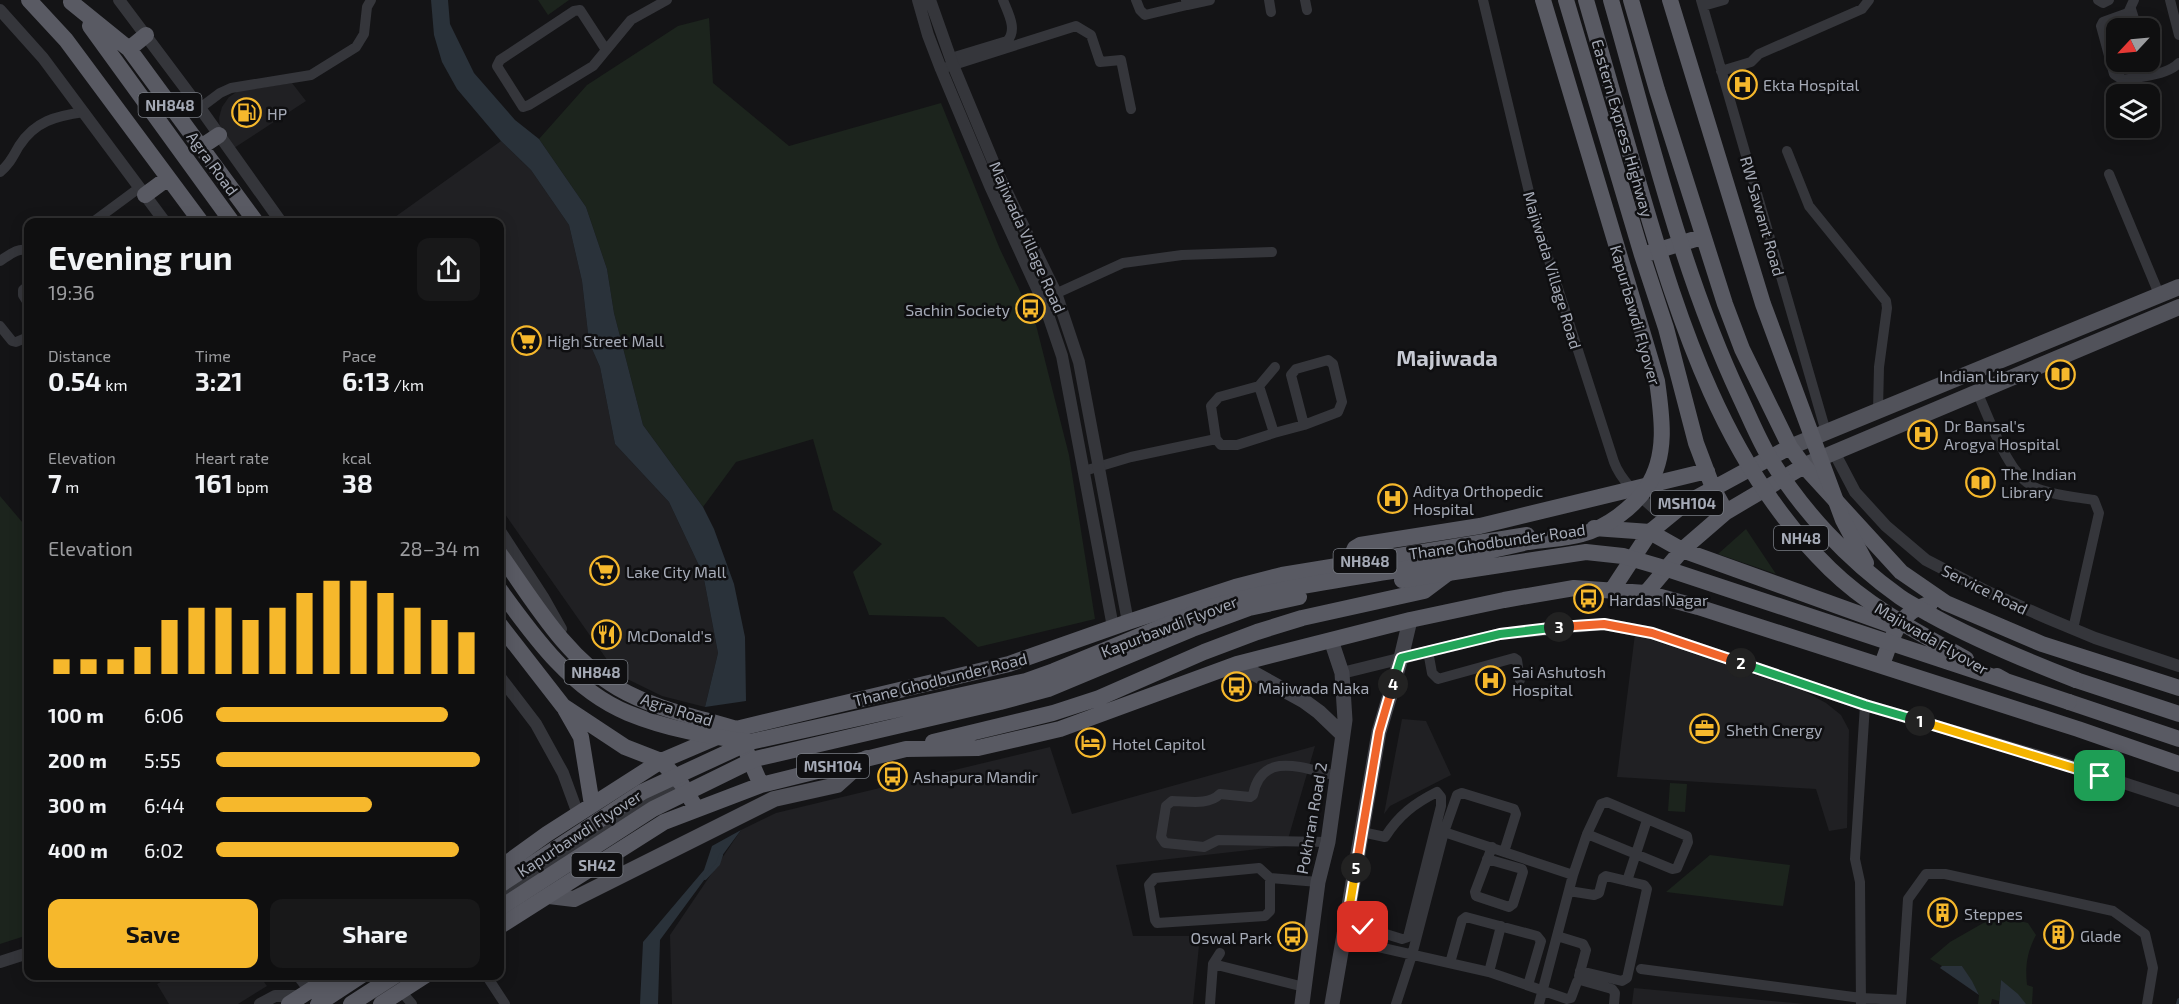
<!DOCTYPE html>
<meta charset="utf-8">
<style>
body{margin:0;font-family:"Exo 2",sans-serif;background:#181819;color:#f1f3f6;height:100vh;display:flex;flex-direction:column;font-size:22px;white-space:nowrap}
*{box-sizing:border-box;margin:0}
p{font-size:20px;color:#9b9c9f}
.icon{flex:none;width:33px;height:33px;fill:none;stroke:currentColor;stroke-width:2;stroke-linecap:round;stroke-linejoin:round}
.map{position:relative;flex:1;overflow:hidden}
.side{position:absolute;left:24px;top:218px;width:480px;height:762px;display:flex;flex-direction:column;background:#0f0f10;border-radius:12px;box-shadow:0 3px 15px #0003,0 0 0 2px #2f2f30}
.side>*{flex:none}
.needle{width:39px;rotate:244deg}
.controls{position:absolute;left:2106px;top:18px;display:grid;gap:12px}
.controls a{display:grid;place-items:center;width:54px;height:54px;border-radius:12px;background:#0f0f10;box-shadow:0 3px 15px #0003,0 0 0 2px #2f2f30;font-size:30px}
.pin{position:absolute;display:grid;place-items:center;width:51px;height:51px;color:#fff;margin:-26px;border-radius:12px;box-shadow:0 3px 9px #0006}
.km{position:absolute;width:30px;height:30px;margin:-15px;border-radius:50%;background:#222;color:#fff;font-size:16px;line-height:30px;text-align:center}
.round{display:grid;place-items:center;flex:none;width:63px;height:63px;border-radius:12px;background:#181819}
.headline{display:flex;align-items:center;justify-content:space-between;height:102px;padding:0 24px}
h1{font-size:33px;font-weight:700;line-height:45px}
.stats{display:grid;grid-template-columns:repeat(3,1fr);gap:9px;height:102px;padding:6px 24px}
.stats div{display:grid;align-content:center}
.stats b{font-size:26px;font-weight:700}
.stats small{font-size:16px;font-weight:400}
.stats p{font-size:16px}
.chart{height:168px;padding:12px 24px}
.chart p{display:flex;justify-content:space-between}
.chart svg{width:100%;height:108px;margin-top:6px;stroke:#f6b82c;stroke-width:6}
.action{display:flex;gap:12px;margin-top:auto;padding:12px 24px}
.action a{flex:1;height:69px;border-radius:12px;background:#f6b82c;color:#111;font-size:24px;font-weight:700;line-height:69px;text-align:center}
.action a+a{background:#181819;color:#f1f3f6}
ul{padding:0 24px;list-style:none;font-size:20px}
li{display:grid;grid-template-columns:96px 72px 1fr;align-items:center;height:45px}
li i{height:15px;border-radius:8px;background:#f6b82c}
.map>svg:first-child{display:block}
.built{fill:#202023}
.green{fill:#1c241d}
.water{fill:#2a323a}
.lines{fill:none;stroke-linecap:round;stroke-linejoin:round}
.stream{stroke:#2a323a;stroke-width:4}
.minor{stroke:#35363b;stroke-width:10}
.tertiary{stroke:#35363b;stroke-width:12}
.secondary{stroke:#43444b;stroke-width:15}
.primary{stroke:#51525a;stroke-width:16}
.trunk{stroke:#595a63;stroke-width:16}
.trunk-bridge{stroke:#595a63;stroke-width:16}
.split-1-casing{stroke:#fff;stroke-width:12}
.split-2-casing{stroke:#fff;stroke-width:12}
.split-3-casing{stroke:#fff;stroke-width:12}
.split-4-casing{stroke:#fff;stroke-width:12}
.split-5-casing{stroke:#fff;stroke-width:12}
.split-6-casing{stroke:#fff;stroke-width:12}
.split-1{stroke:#f5b400;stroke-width:8}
.split-2{stroke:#22a559;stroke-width:8}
.split-3{stroke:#f0652b;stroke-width:8}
.split-4{stroke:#22a559;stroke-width:8}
.split-5{stroke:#f0652b;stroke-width:8}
.split-6{stroke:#f5b400;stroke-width:8}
.labels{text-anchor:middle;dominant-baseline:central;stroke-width:5;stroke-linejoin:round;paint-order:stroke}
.shield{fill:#0f0f11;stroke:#787c84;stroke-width:1.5}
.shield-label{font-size:15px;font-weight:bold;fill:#a5aab6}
.poi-label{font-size:16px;fill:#a5aab6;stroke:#0f0f11;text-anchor:start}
.street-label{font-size:16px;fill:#a5aab6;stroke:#0f0f11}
.district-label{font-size:22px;font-weight:bold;fill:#c6c9d2;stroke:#0f0f11}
</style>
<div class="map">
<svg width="2179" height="1004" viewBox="0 0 2179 1004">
<rect width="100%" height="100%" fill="#141416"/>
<path class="built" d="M292 83 306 101 234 148 220 129 219 118 222 107 229 97 238 91Z
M501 141 531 170 569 225 582 281 589 342 600 367 615 444 669 502 703 574 718 653 705 707 662 696 617 674 500 507V222H388Z
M1635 634 1804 691 1826 703 1841 715 1849 730 1847 828 1829 831 1816 789 1617 777Z
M1402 719 1426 721 1451 775 1390 806 1384 814Z
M1315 746 1286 846 1116 865 1133 936H1200L1193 1004H672L670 935 741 830 776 813 1050 747 1072 814Z
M175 975H259L267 986 238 1004H169L157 984Z
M1634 988 1805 1004H1632Z"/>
<path class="green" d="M538 0H569L548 15Z
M709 18 713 83 789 146 941 103 999 247 1036 325 1069 455 1095 619 978 647 944 617 869 615 853 572 882 544 833 510 813 439 736 462 703 507 643 425 614 313 607 269 586 207 539 139 587 85 678 26Z
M0 496 28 529V935L0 944Z
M1746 529 1776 574 1718 554Z
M1670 783 1687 784 1685 812 1668 811Z
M1710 855 1790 865 1783 906 1666 892Z
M1992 918H2008L2028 923 2036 935C2027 952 2025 966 2027 985L2033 987 2032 1004H2026L2001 981 1999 1001 1992 999 1991 1004H1978L1979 995 1962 966H1942L1930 959 1950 942Z"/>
<path class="water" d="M431 0H448L450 24 474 73 515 120 539 139 586 207 607 269 614 313 643 425 703 507 714 529 734 584 745 637 746 701 705 707 718 653 703 574 669 502 615 444 600 367 589 342 582 281 569 225 531 170 501 141 457 89 442 62 434 35Z
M741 830 660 940 658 1004H640L643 942 704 870 712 846Z
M1942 966H1962L1972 981 1979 995 1940 968Z
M2001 980 2018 994 2026 1004H1999Z"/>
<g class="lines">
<path class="stream" d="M705 878 718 864 721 855
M2178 1004 2179 1000"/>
<path class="minor" d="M1136 0 1140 10 1145 15 1187 5
M1186 0 1187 5 1210 0
M1269 0 1271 12
M1305 0 1307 10
M1483 0 1535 217 1614 462C1623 486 1647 502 1665 519
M1701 0 1826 432
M2098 0 2103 3 2109 0
M2134 0 2128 13 2103 22 2101 26 2114 74 2123 80C2141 76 2166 76 2179 63
M2170 0 2179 35
M1703 6 1724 0
M2131 9 2137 28
M606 50 580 10 574 11 500 60 497 66 523 107 529 105 593 66 631 20 667 0
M951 58 1007 41C1018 30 1008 13 1003 0
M2148 62 2152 74
M941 69 1076 26 1091 35 1100 62 1121 60 1131 109
M1721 71 1751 62 1759 54 1862 9 1869 0
M200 108 220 93 231 88 311 75 356 47 364 34 367 7 371 0
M1787 151 1809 206 1886 301 1887 308 1879 367 1878 410
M0 172C10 164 13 156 19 146 35 121 56 116 84 112
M2109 174 2159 294
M93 222 139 188
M0 261C8 256 19 246 28 251
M28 286 23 290V295L28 303
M1042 300 1123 263 1182 255 1272 252
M0 326 12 341 16 342 28 337
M1259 386 1275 367
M1977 392C1990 419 2007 474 2034 487 2049 495 2077 497 2094 500L2099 513 2073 629
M1274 433 1304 425 1338 412 1342 402 1333 364 1328 360 1296 369 1291 375 1304 425
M1084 471 1131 457 1216 439 1221 445H1237L1274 433 1259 386 1219 397 1211 406 1216 439
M1428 651 1432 673 1438 679 1514 658 1517 660 1520 680
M1444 832 1457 795 1462 793 1514 809 1516 814 1504 852
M1328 842 1218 840 1204 847 1165 843 1161 837 1166 806 1172 801C1188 801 1208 806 1220 794L1250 797 1253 795C1262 749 1305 769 1337 776
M1487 859 1522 869 1523 872 1513 904 1509 907 1476 896 1475 892 1492 847
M1573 875 1587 834 1601 804 1607 802 1687 836 1688 842 1677 868 1672 869 1587 834
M1270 878 1259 868 1155 878 1149 885 1155 920 1157 923 1265 916 1270 911V878L1318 882
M1627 881 1647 820
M1569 891 1594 895 1599 893 1603 878 1606 876 1644 885 1647 889 1627 978 1622 981 1580 971
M1347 922 1402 939 1408 937 1441 806V797L1437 792C1415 803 1399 815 1385 837L1362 832
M1557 936 1583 944 1586 950 1579 976
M1343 939 1489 972 1567 999 1571 998 1577 982 1580 980 1612 989 1615 993 1614 1004
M1450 963 1462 920 1466 917 1537 936 1541 941 1528 985
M1213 964 1304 987
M1641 969 1861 998 1901 1000
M1489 972 1501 926
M297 975 309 991
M486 975 505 1004
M401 991 412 1004
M1210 1004 1213 964 1220 953
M1396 1004 1412 955 1444 832 1573 875 1539 1004
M1861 1004 1860 882 1855 859 1865 705
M1901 1004 1908 899 1926 874H1945L2113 911 2145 934 2153 968 2147 1004"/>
<path class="tertiary" d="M119 0 200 108 281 222
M918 0 928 35 941 69 990 186 1045 306 1062 356 1113 627
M930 0 953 65 1000 178 1056 293 1079 362 1128 622
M0 10 43 58 165 222
M1834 452 1855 492 1886 526 1926 560 1988 592 2047 618 2095 638 2179 666
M500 531 543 597 561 629
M1342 673 1500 634 1604 624 1652 633 1865 705 2053 760 2179 801
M500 677 536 724 563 773 578 814
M500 895 681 783
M0 962 28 953
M260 1004 275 996H302"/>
<path class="secondary" d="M1237 664 1304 701 1319 712 1343 735
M1302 1004 1318 882 1328 842 1345 720 1342 673 1331 640
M1332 1004 1379 732 1401 658 1410 620"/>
<path class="primary" d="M1790 447 2179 287
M1807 464 2179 307
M549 896 574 899 774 799 837 785 867 758"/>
<path class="trunk" d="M29 0 66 40 201 222
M1566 0 1642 255 1666 328 1696 443 1713 488 1726 512
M1631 0 1657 90 1725 304 1742 349 1790 447 1804 466 1901 572 1946 603 2042 644 2179 688
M71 2 129 49 256 222
M90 26 232 222
M129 49 146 35
M201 147 219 135
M145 195 168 178
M1646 254 1702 237
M1594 528 1650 532 1682 550 1896 627
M500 554C534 602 566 658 618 688 654 709 697 717 736 729
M1348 564 1355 548 1360 545 1480 526 1707 471
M1612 590 1650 532 1683 505 1790 447
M1646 593 1682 550 1726 512 1804 466
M500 625 563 706 625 747 661 761 681 783 693 803
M1882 665C1891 639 1899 610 1930 604
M2076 680 2179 714
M2069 702 2179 739
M565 709 581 737 592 805
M738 732 761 785
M933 742 1053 713 1099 698 1204 652 1257 632 1302 618 1424 591 1448 573
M500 868 547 834 661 761 736 729 1009 664 1128 622 1235 587 1282 575 1527 535
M500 926 664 822 761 785 906 749 978 748 1060 729 1237 664 1410 620 1504 600 1574 588 1646 593 1698 607 2078 729 2179 764
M289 1004 334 975
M318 1004 362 975
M351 1004 396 975
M381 1004 426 975"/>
<path class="trunk-bridge" d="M1586 0C1604 63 1622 125 1640 188 1680 325 1725 467 1830 569 1870 608 1918 632 1966 659
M1611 0C1649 133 1681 272 1740 397 1749 416 1757 436 1768 455 1801 510 1848 560 1900 597 1910 604 1921 609 1931 615 1978 641 2027 661 2076 680
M1670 0 1763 304 1843 520 1866 563
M1402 580 1586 552 1623 556 1664 568 2006 681
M500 590C534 637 572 690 628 713 667 729 708 736 749 742
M1997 676 2006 681 2069 702
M500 885 642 792 750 742 1026 681 1054 671 1208 608C1272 589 1338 580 1404 569 1445 561 1487 551 1528 542 1545 539 1565 539 1582 534 1606 528 1633 508 1647 487 1668 456 1662 416 1657 381L1543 0
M500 908 653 809 755 759 1000 702 1048 689 1192 629 1249 608 1299 597"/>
</g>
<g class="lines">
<defs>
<path id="split-1" d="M1920 721 2100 776"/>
<path id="split-2" d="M1741 663 1865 705 1920 721"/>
<path id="split-3" d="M1559 627 1604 624 1652 633 1741 663"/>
<path id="split-4" d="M1393 684 1401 658 1500 634 1559 627"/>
<path id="split-5" d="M1356 868 1379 732 1393 684"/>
<path id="split-6" d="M1356 868 1347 922 1363 927"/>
</defs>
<use href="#split-1" class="split-1-casing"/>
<use href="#split-2" class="split-2-casing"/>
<use href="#split-3" class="split-3-casing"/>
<use href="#split-4" class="split-4-casing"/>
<use href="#split-5" class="split-5-casing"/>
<use href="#split-6" class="split-6-casing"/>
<use href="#split-1" class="split-1"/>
<use href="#split-2" class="split-2"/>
<use href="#split-3" class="split-3"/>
<use href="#split-4" class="split-4"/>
<use href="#split-5" class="split-5"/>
<use href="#split-6" class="split-6"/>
</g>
<defs>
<symbol id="hospital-ring" viewBox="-11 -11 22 22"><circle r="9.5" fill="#0f0f11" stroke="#f6b82c" stroke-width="1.5"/><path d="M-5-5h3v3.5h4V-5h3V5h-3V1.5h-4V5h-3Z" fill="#f6b82c"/></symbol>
<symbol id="fuel-ring" viewBox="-11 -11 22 22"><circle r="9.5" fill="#0f0f11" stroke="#f6b82c" stroke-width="1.5"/><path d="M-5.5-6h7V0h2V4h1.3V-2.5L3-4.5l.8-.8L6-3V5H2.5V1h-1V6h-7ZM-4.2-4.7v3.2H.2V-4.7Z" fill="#f6b82c"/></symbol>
<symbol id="bus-ring" viewBox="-11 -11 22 22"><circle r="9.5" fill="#0f0f11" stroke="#f6b82c" stroke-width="1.5"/><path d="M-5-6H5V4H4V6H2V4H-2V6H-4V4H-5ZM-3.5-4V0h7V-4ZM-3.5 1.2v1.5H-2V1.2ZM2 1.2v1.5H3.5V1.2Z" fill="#f6b82c"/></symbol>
<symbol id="supermarket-ring" viewBox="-11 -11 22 22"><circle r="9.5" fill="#0f0f11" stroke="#f6b82c" stroke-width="1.5"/><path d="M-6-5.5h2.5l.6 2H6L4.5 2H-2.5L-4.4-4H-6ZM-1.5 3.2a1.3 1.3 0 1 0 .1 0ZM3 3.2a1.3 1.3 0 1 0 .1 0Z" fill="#f6b82c"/></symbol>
<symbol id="library-ring" viewBox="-11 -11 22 22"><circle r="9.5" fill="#0f0f11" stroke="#f6b82c" stroke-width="1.5"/><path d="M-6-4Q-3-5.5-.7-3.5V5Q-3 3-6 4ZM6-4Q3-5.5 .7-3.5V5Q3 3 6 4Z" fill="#f6b82c"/></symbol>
<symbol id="restaurant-ring" viewBox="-11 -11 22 22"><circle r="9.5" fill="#0f0f11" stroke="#f6b82c" stroke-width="1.5"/><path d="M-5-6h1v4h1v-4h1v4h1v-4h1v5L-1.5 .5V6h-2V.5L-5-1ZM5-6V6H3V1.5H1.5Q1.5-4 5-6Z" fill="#f6b82c"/></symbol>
<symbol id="office-ring" viewBox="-11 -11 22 22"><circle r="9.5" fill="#0f0f11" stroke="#f6b82c" stroke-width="1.5"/><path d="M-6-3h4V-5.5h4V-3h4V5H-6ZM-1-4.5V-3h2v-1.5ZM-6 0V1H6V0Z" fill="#f6b82c"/></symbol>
<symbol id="hotel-ring" viewBox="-11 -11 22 22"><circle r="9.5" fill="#0f0f11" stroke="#f6b82c" stroke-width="1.5"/><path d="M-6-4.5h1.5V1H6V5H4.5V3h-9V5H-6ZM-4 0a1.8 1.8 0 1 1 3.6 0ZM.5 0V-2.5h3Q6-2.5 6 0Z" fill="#f6b82c"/></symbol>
<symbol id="building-ring" viewBox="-11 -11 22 22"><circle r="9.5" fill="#0f0f11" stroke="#f6b82c" stroke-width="1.5"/><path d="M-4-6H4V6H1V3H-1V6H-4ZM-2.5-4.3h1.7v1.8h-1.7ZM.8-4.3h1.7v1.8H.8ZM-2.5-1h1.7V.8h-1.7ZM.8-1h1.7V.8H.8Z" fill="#f6b82c"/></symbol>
</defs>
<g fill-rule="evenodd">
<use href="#hospital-ring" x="1726" y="68" width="33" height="33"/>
<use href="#fuel-ring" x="230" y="96" width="33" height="33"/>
<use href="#bus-ring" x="1014" y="292" width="33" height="33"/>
<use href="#supermarket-ring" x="510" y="324" width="33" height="33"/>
<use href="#library-ring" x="2044" y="358" width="33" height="33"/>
<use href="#hospital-ring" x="1906" y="418" width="33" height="33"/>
<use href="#library-ring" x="1964" y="466" width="33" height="33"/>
<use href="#hospital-ring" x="1376" y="482" width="33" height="33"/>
<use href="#supermarket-ring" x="588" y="554" width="33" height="33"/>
<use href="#bus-ring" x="1572" y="582" width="33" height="33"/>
<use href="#restaurant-ring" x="590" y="618" width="33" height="33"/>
<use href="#hospital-ring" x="1474" y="664" width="33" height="33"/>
<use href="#bus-ring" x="1220" y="670" width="33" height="33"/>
<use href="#office-ring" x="1688" y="712" width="33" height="33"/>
<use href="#hotel-ring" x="1074" y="726" width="33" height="33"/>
<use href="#bus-ring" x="876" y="760" width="33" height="33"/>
<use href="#building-ring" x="1926" y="896" width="33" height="33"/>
<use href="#building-ring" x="2042" y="918" width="33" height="33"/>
<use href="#bus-ring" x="1276" y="920" width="33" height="33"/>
</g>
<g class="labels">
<g class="shield">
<rect x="138.5" y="93" width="63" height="24" rx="4.5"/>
<rect x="1651" y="491" width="72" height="24" rx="4.5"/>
<rect x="1774" y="526" width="54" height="24" rx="4.5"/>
<rect x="1333.5" y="549" width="63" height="24" rx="4.5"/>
<rect x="564.5" y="660" width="63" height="24" rx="4.5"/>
<rect x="797" y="754" width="72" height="24" rx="4.5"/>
<rect x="571.5" y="853" width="51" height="24" rx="4.5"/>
</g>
<g class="shield-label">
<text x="170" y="105">NH848</text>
<text x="1687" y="503">MSH104</text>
<text x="1801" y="538">NH48</text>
<text x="1365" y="561">NH848</text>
<text x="596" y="672">NH848</text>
<text x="833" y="766">MSH104</text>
<text x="597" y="865">SH42</text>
</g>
<g class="poi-label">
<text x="1763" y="84">Ekta Hospital</text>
<text x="267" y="113">HP</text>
<text x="1010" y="309" text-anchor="end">Sachin Society</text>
<text x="547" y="340">High Street Mall</text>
<text x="2039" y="375" text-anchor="end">Indian Library</text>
<text x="1944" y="425">Dr Bansal's<tspan x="1944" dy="18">Arogya Hospital</tspan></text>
<text x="2001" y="473">The Indian<tspan x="2001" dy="18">Library</tspan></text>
<text x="1413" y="490">Aditya Orthopedic<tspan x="1413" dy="18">Hospital</tspan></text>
<text x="626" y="571">Lake City Mall</text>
<text x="1609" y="599">Hardas Nagar</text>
<text x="627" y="635">McDonald's</text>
<text x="1512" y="671">Sai Ashutosh<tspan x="1512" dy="18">Hospital</tspan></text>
<text x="1258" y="687">Majiwada Naka</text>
<text x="1726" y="729">Sheth Cnergy</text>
<text x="1112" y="743">Hotel Capitol</text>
<text x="913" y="776">Ashapura Mandir</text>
<text x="1964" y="913">Steppes</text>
<text x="2080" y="935">Glade</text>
<text x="1272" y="937" text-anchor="end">Oswal Park</text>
</g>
<g class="street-label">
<text transform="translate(1623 128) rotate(74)">Eastern Express Highway</text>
<text transform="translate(213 163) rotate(54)">Agra Road</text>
<text transform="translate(1763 216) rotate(74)">RW Sawant Road</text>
<text transform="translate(1028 237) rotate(66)">Majiwada Village Road</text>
<text transform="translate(1553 270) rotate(73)">Majiwada Village Road</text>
<text transform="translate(1636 315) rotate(74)">Kapurbawdi Flyover</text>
<text transform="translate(1497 541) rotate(-8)">Thane Ghodbunder Road</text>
<text transform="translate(1985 589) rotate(26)">Service Road</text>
<text transform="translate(1169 626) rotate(-21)">Kapurbawdi Flyover</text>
<text transform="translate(1932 638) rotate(30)">Majiwada Flyover</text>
<text transform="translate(940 679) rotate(-14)">Thane Ghodbunder Road</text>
<text transform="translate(677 709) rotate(18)">Agra Road</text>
<text transform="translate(1311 818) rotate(-80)">Pokhran Road 2</text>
<text transform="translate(579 833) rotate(-33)">Kapurbawdi Flyover</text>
</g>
<g class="district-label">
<text x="1447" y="357">Majiwada</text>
</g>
</g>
</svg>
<div class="controls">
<a><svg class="needle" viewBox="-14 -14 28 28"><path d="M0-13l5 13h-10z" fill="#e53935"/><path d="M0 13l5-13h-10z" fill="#9b9c9f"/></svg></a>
<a><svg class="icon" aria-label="layers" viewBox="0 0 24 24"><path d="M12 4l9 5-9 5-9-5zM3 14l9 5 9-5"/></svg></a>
</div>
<div class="pin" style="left:2100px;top:776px;background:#1e9e55"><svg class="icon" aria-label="arrive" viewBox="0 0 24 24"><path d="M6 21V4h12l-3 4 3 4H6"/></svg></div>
<div class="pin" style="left:1363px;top:927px;background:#d93025"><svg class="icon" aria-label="check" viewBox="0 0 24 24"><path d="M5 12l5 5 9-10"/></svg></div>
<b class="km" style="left:1920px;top:721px">1</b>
<b class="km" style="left:1741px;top:663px">2</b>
<b class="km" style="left:1559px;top:627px">3</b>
<b class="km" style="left:1393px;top:684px">4</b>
<b class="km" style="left:1356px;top:868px">5</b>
<section class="side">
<div class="headline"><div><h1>Evening run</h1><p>19:36</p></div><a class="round"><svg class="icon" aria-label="share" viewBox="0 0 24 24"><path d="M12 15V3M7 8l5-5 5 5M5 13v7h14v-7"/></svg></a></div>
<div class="stats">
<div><p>Distance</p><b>0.54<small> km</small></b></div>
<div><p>Time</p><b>3:21</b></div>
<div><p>Pace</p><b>6:13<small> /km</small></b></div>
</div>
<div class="stats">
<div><p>Elevation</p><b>7<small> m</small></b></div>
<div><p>Heart rate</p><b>161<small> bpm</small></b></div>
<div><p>kcal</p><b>38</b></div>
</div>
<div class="chart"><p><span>Elevation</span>28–34 m</p>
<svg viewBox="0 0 160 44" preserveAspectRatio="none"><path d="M5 44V38M15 44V38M25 44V38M35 44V33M45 44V22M55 44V17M65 44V17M75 44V22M85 44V17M95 44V11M105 44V6M115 44V6M125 44V11M135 44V17M145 44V22M155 44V27"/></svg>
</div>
<ul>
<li><b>100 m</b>6:06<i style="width:88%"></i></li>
<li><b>200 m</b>5:55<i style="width:100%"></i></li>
<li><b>300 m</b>6:44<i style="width:59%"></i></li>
<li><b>400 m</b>6:02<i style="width:92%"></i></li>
</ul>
<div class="action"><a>Save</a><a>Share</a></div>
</section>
</div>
